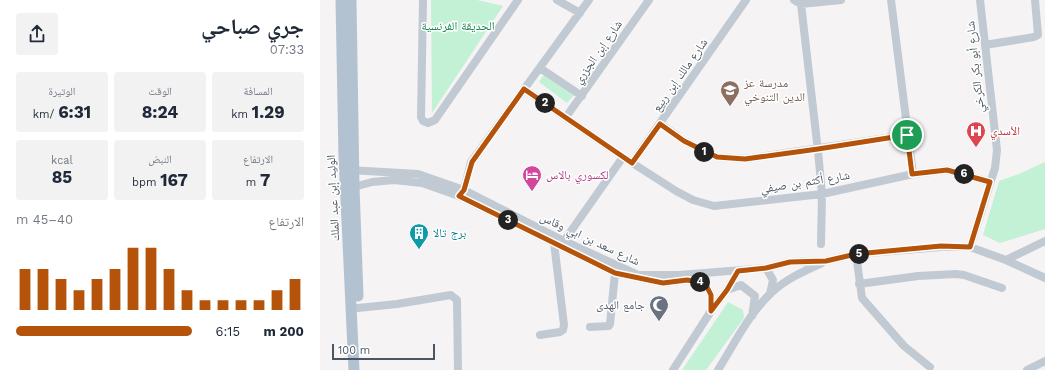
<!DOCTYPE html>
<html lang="ar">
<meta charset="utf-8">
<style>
body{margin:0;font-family:"Work Sans","Noto Naskh Arabic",sans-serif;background:#f2f2f3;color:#1f2937;direction:rtl;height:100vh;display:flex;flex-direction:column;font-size:15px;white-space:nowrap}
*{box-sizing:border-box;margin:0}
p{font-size:13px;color:#747a83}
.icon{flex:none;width:22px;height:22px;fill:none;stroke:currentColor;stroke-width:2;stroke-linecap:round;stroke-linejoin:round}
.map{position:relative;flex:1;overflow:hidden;direction:ltr}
.drawer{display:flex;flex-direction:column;background:#fff;width:320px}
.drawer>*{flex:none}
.scale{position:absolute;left:12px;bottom:10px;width:103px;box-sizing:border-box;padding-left:4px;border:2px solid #4a5661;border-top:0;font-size:11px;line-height:14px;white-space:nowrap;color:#4a5661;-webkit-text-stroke:3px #fff;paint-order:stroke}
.pin{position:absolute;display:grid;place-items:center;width:34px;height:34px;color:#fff;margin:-17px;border:2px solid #fff;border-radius:50%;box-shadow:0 1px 4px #0007}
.km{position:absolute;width:20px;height:20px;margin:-10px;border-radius:50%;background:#222;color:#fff;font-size:11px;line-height:20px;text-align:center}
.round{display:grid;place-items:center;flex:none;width:42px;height:42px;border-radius:4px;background:#f2f2f3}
.summary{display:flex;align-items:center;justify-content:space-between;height:68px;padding:0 16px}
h1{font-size:22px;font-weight:700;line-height:30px}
.metrics{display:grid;grid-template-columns:repeat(3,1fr);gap:6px;height:68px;padding:4px 16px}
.metrics div{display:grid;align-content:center;border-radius:4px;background:#f2f2f3;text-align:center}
.metrics b{font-size:17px;font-weight:700}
.metrics small{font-size:11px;font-weight:400}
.metrics p{font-size:11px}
.chart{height:112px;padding:8px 16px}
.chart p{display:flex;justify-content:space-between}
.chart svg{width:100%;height:72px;margin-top:4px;stroke:#b45309;stroke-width:6}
ul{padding:0 16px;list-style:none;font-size:13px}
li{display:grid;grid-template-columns:64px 48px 1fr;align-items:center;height:30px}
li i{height:10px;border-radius:5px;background:#b45309}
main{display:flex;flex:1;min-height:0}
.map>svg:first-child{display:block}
.green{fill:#c3f1d5}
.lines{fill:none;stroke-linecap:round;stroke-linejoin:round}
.minor{stroke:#c1cad2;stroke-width:8}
.major{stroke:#b3c2d1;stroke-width:11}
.route-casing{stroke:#fff;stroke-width:8}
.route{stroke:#b45309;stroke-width:5}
.labels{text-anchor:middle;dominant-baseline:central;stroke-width:3;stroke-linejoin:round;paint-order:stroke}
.park-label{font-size:12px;fill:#17864f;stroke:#fff}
.street-label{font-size:12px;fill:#4a5661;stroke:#fff}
.education-label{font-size:12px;fill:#785e54;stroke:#fff;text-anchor:start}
.health-label{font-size:12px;fill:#be3a42;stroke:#fff;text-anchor:start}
.hotel-label{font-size:12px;fill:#b23c85;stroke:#fff;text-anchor:start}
.culture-label{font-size:12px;fill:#0d838f;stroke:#fff;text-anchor:start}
.worship-label{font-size:12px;fill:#5b616d;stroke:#fff;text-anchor:end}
</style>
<main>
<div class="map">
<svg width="725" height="370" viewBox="0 0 725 370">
<rect width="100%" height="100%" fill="#f5f3f3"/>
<path class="green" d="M111 0H157L183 6 112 113Z
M225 73 255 94 247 103 219 82Z
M725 162V229L680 243 663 235 679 181 699 174Z
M408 302 423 310 424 318 386 370H362Z"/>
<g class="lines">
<path class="minor" d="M103 0 101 117 103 121 108 123 115 120 198 0
M237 0 260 13
M474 0 481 4 521 0
M571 0 593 174
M481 4 498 151 502 194 501 244
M665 45 714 37 718 35 715 0
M220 68 262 96
M204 89 303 157 356 191 373 200 394 206 502 194 593 174 627 170 670 182
M246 117 329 0
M341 124 364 141 397 157 425 159 587 135
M312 163 426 0
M29 170 98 174 144 190 244 241 318 275H359L446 268 470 262 506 261 536 254 621 247H650L686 260 725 278
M30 188 52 182 74 180 102 183 139 196 295 273 343 283 367 280 385 283 391 295V311
M141 193 144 190 151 162 269 0
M244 241 303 157
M650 247 675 168 677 150 660 0
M536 254 542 298 584 346 610 367
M686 260 725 241
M446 268 453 280 450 294
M539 284 598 276 636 274 644 275 682 288
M407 290 421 285 435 296 432 316
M38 308 77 304 131 295 137 300 138 370
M270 327 289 326 290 324 295 273
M220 335 240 332 243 330 244 325 234 243
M353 370 391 311 407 290 418 271
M398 370C413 346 429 314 450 294 464 280 484 271 502 263
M707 370 725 361"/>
<path class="major" d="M21 0 24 157 34 370
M31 0 34 187 38 296"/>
</g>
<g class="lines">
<defs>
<path id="route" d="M204 89 312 163 340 124 364 141 397 157 425 159 498 149 587 135 592 174 627 170 670 182 650 247 621 246 536 254 506 261 470 262 446 268 418 271 407 290 391 311V295L385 283 367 280 343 283 295 273 139 196 144 190 152 162Z"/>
</defs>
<use href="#route" class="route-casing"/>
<use href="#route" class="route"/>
</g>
<defs>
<symbol id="school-pin" viewBox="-11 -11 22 30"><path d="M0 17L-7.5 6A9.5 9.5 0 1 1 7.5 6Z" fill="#8d6e63" stroke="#fff"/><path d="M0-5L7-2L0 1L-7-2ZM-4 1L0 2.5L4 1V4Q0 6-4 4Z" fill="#fff"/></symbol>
<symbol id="hospital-pin" viewBox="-11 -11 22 30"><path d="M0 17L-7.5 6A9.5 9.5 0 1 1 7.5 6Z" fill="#e0444e" stroke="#fff"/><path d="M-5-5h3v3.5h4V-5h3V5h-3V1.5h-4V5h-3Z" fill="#fff"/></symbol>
<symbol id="hotel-pin" viewBox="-11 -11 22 30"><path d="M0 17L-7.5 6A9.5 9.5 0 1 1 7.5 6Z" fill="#d1479c" stroke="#fff"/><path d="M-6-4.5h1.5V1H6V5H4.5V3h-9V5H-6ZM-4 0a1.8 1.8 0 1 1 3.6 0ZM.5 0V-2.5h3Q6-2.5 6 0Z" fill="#fff"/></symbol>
<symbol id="building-pin" viewBox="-11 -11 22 30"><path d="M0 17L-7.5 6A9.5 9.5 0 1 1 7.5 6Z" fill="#0f9aa8" stroke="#fff"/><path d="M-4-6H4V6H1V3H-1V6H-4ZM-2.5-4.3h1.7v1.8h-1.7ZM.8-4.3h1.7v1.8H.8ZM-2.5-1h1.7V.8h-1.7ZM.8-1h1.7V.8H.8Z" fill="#fff"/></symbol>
<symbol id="mosque-pin" viewBox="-11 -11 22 30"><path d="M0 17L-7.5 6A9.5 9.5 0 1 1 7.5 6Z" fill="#6b7280" stroke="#fff"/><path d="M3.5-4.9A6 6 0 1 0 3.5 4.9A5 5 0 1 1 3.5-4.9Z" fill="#fff"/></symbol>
</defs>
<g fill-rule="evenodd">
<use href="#school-pin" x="399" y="79" width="22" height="30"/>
<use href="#hospital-pin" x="645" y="120" width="22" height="30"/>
<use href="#hotel-pin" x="201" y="164" width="22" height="30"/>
<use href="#building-pin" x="88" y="222" width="22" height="30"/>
<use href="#mosque-pin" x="328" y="294" width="22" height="30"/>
</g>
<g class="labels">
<g class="park-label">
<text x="138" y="26">الحديقة الفرنسية</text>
</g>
<g class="street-label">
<text transform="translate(278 52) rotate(-55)">شارع إبن الجزري</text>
<text transform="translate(655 67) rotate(-96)">شارع أبو بكر الكرخي</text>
<text transform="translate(360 75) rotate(-55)">شارع مالك إبن ربيع</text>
<text transform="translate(485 182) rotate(-9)">شارع أكثم بن صيفي</text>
<text transform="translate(13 198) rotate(-93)">الوليد إبن عبد الملك</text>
<text transform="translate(270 239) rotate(25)">شارع سعد بن ابي وقاس</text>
</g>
<g class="education-label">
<text x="424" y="83">مدرسة عز<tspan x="424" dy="14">الدين التنوخي</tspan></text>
</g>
<g class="health-label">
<text x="670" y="131">الأسدي</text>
</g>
<g class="hotel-label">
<text x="226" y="175">لكسوري بالاس</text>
</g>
<g class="culture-label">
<text x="113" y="233">برج تالا</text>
</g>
<g class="worship-label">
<text x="325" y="305">جامع الهدى</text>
</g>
</g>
</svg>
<div class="scale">100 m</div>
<div class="pin" style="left:587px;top:135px;background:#1e9e55"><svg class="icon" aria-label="arrive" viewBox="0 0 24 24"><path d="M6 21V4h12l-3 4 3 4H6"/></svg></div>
<b class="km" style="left:384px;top:152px">1</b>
<b class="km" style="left:225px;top:103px">2</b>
<b class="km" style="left:188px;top:220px">3</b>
<b class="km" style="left:380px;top:282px">4</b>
<b class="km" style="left:539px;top:254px">5</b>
<b class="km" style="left:644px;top:174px">6</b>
</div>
<section class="drawer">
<div class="summary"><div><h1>جري صباحي</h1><p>07:33</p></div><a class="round"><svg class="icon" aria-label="share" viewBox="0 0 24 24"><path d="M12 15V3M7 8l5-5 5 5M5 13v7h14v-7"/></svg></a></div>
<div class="metrics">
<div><p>المسافة</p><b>1.29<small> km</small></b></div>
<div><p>الوقت</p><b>8:24</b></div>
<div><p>الوتيرة</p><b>6:31<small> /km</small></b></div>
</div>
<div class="metrics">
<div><p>الارتفاع</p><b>7<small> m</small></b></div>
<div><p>النبض</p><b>167<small> bpm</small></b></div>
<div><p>kcal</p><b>85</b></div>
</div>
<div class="chart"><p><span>الارتفاع</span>40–45 m</p>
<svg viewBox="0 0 160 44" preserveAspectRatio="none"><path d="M5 44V19M15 44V19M25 44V25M35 44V32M45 44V25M55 44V19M65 44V6M75 44V6M85 44V19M95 44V32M105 44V38M115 44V38M125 44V38M135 44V38M145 44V32M155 44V25"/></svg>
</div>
<ul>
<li><b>200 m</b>6:15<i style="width:100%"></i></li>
</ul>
</section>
</main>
